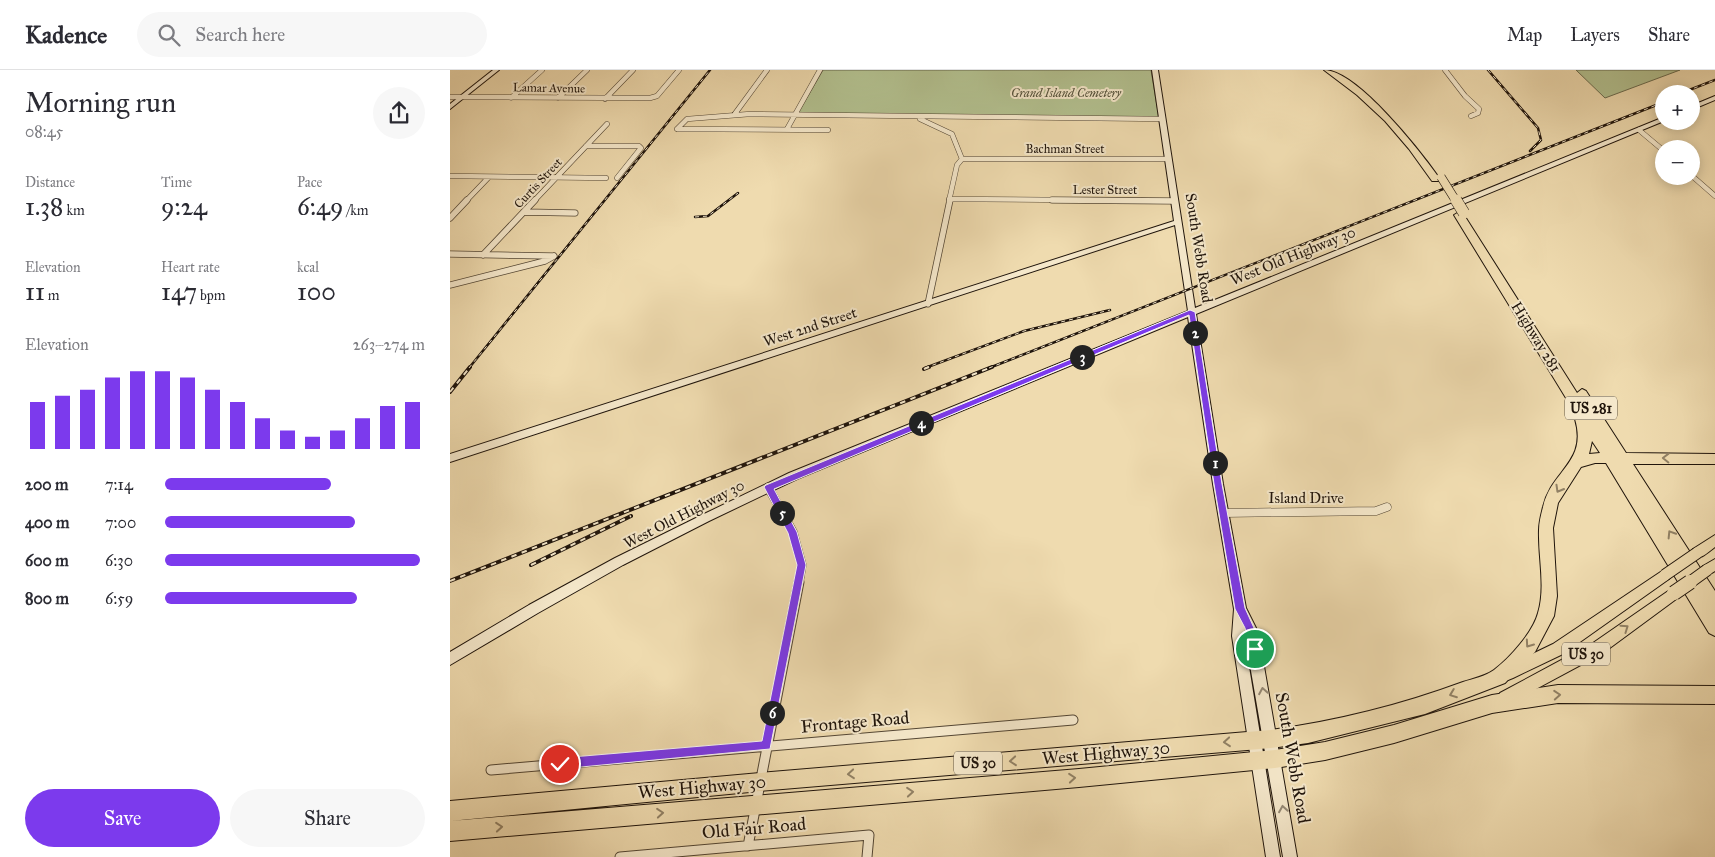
<!DOCTYPE html>
<meta charset="utf-8">
<style>
body{margin:0;font-family:"IM FELL Great Primer",serif;background:#f7f7f7;color:#2b2b33;height:100vh;display:flex;flex-direction:column;font-size:19px;white-space:nowrap}
*{box-sizing:border-box;margin:0}
p{font-size:16px;color:#7c7c81}
.icon{flex:none;width:28px;height:28px;fill:none;stroke:currentColor;stroke-width:2;stroke-linecap:round;stroke-linejoin:round}
.map{position:relative;flex:1;overflow:hidden}
.details{display:flex;flex-direction:column;background:#fff;width:450px}
.details>*{flex:none}
.controls{position:absolute;left:1205px;top:15px;display:grid;gap:10px}
.controls a{display:grid;place-items:center;width:45px;height:45px;border-radius:50%;background:#fff;box-shadow:0 2px 12px #0003;font-size:25px}
.pin{position:absolute;display:grid;place-items:center;width:42px;height:42px;color:#fff;margin:-21px;border:2px solid #fff;border-radius:50%;box-shadow:0 1px 5px #0007}
.km{position:absolute;width:25px;height:25px;margin:-12px;border-radius:50%;background:#222;color:#fff;font-size:14px;line-height:25px;text-align:center}
.round{display:grid;place-items:center;flex:none;width:52px;height:52px;border-radius:26px;background:#f7f7f7}
.summary{display:flex;align-items:center;justify-content:space-between;height:85px;padding:0 25px}
h1{font-size:28px;font-weight:600;line-height:38px}
.metrics{display:grid;grid-template-columns:repeat(3,1fr);gap:8px;height:85px;padding:5px 25px}
.metrics div{display:grid;align-content:center}
.metrics b{font-size:25px;font-weight:600}
.metrics small{font-size:14px;font-weight:400}
.metrics p{font-size:14px}
.chart{height:140px;padding:10px 25px}
.chart p{display:flex;justify-content:space-between}
.chart svg{width:100%;height:90px;margin-top:5px;stroke:#7c3aed;stroke-width:6}
.action{display:flex;gap:10px;margin-top:auto;padding:10px 25px}
.action a{flex:1;height:58px;border-radius:30px;background:#7c3aed;color:#fff;font-size:20px;font-weight:600;line-height:58px;text-align:center}
.action a+a{background:#f7f7f7;color:#2b2b33}
ul{padding:0 25px;list-style:none;font-size:16px}
li{display:grid;grid-template-columns:80px 60px 1fr;align-items:center;height:38px}
li i{height:12px;border-radius:6px;background:#7c3aed}
header{display:flex;align-items:center;gap:30px;box-sizing:border-box;height:70px;padding:0 25px;background:#fff;border-bottom:1px solid #e1e1e2}
header strong{font-size:24px}
nav{display:flex;gap:28px;margin-inline-start:auto;font-size:18px}
.search{width:350px;height:45px;background:#f7f7f7;display:flex;align-items:center;gap:12px;box-sizing:border-box;padding:0 18px;border-radius:28px;color:#7c7c81;font-size:19px}
main{display:flex;flex:1;min-height:0}
.map>svg:first-child{display:block}
.green{fill:#b3c190;stroke:#696a4e}
.lines{fill:none;stroke-linecap:round;stroke-linejoin:round}
.street-far3-casing{stroke:#534634;stroke-width:5.5}
.street-far2-casing{stroke:#534634;stroke-width:7}
.street-far1-casing{stroke:#534634;stroke-width:9}
.street-casing{stroke:#534634;stroke-width:11}
.secondary-casing{stroke:#1f140b;stroke-width:2}
.primary-casing{stroke:#1f140b;stroke-width:2}
.highway-casing{stroke:#1f140b;stroke-width:2}
.street-far3{stroke:#f5e8cb;stroke-width:4.5}
.street-far2{stroke:#f5e8cb;stroke-width:5.5}
.street-far1{stroke:#f5e8cb;stroke-width:8}
.street{stroke:#f5e8cb;stroke-width:9}
.secondary{fill:#f5e8cb;fill-rule:evenodd}
.primary{fill:#efdbaf;fill-rule:evenodd}
.highway{fill:#efdbaf;fill-rule:evenodd}
.rail-far1-casing{stroke:#1f140b;stroke-width:2.5}
.rail-casing{stroke:#1f140b;stroke-width:4}
.rail-far1{stroke:#f5e8cb;stroke-width:1;stroke-dasharray:4;stroke-linecap:butt}
.rail{stroke:#f5e8cb;stroke-width:2;stroke-dasharray:5.5;stroke-linecap:butt}
.primary-bridge-far1-casing{stroke:#1f140b;stroke-width:13;stroke-linecap:butt}
.primary-bridge-casing{stroke:#1f140b;stroke-width:16;stroke-linecap:butt}
.highway-bridge-far1-casing{stroke:#1f140b;stroke-width:9;stroke-linecap:butt}
.highway-bridge-casing{stroke:#1f140b;stroke-width:12;stroke-linecap:butt}
.primary-bridge-far1{stroke:#efdbaf;stroke-width:11}
.primary-bridge{stroke:#efdbaf;stroke-width:14}
.highway-bridge-far1{stroke:#efdbaf;stroke-width:8}
.highway-bridge{stroke:#efdbaf;stroke-width:11}
.oneway{stroke:#918165}
.oneway2{stroke:#958975}
.route{fill:#7c3aed;stroke:#fff}
.labels{text-anchor:middle;dominant-baseline:central;stroke-width:4;stroke-linejoin:round;paint-order:stroke}
.far-street-label{font-size:12px;fill:#1f140b;stroke:#f5e8cb}
.far-park-label{font-size:12px;font-style:italic;fill:#53513a;stroke:#f5e8cb}
.shield{fill:#f5e8cb;stroke:#5f5445;stroke-width:1}
.shield-label{font-size:14px;font-weight:bold;fill:#1f140b}
.street-label{font-size:15px;fill:#1f140b;stroke:#f5e8cb}
.near-street-label{font-size:18px;fill:#1f140b;stroke:#f5e8cb}
</style>
<header>
<strong>Kadence</strong>
<div class="search"><svg class="icon" aria-label="search" viewBox="0 0 24 24"><circle cx="10" cy="10" r="6"/><path d="M15 15l6 6"/></svg>Search here</div>
<nav><a>Map</a><a>Layers</a><a>Share</a></nav>
</header>
<main>
<section class="details">
<div class="summary"><div><h1>Morning run</h1><p>08:45</p></div><a class="round"><svg class="icon" aria-label="share" viewBox="0 0 24 24"><path d="M12 15V3M7 8l5-5 5 5M5 13v7h14v-7"/></svg></a></div>
<div class="metrics">
<div><p>Distance</p><b>1.38<small> km</small></b></div>
<div><p>Time</p><b>9:24</b></div>
<div><p>Pace</p><b>6:49<small> /km</small></b></div>
</div>
<div class="metrics">
<div><p>Elevation</p><b>11<small> m</small></b></div>
<div><p>Heart rate</p><b>147<small> bpm</small></b></div>
<div><p>kcal</p><b>100</b></div>
</div>
<div class="chart"><p><span>Elevation</span>263–274 m</p>
<svg viewBox="0 0 160 44" preserveAspectRatio="none"><path d="M5 44V21M15 44V18M25 44V15M35 44V9M45 44V6M55 44V6M65 44V9M75 44V15M85 44V21M95 44V29M105 44V35M115 44V38M125 44V35M135 44V29M145 44V23M155 44V21"/></svg>
</div>
<ul>
<li><b>200 m</b>7:14<i style="width:64%"></i></li>
<li><b>400 m</b>7:00<i style="width:73%"></i></li>
<li><b>600 m</b>6:30<i style="width:98%"></i></li>
<li><b>800 m</b>6:59<i style="width:74%"></i></li>
</ul>
<div class="action"><a>Save</a><a>Share</a></div>
</section>
<div class="map">
<svg width="1265" height="787" viewBox="0 0 1265 787">
<rect width="100%" height="100%" fill="#efdbaf"/>
<filter id="stains"><feTurbulence type="fractalNoise" baseFrequency=".004" numOctaves="4"/><feColorMatrix values="0 0 0 0 .2 0 0 0 0 .09 0 0 0 0 .02 0 0 0 .5 -.17"/></filter>
<radialGradient id="worn" r=".72"><stop offset=".6" stop-color="#630" stop-opacity="0"/><stop offset="1" stop-color="#630" stop-opacity=".3"/></radialGradient>
<path class="green" d="M373 0H701L709 48 348 43Z
M1126 0H1230L1155 28Z"/>
<g class="lines">
<defs>
<path id="street-far3" d="M995 0 1015 26 1029 39 1028 43 1021 46
M0 27 200 28 207 26 229 0
M61 28 92 0
M108 28 137 0
M155 29 183 0
M284 45 317 0
M470 49 502 64 512 89
M227 59 237 49 300 44 712 49
M227 59 378 60
M337 59 370 0
M1189 60 1214 81
M136 76H189L191 78 167 108
M512 89H718
M1241 105 1265 126
M0 106 156 108
M499 129 725 131
M16 131 39 107
M84 131 157 54
M499 131 507 95 512 89"/>
<path id="street-far2" d="M602 130 725 131
M74 142 125 143
M0 148 17 130
M0 184 103 186
M33 185 85 130
M0 215 95 191 104 186
M478 234 500 130"/>
<path id="street-far1" d="M318 417 343 462 352 495 349 513
M774 443 926 441 937 437"/>
<path id="street" d="M41 700 623 650
M298 776 349 512
M170 787 419 765 417 787"/>
<path id="secondary" d="M43 0H49L0 39V34Z
M702 0H708L745 238 1214 47V51L746 244 773 414 796 538 806 558 811 579 847 787H833L794 560V566L830 787H816L782 566 784 539 763 414 738 247 347 409 259 451 173 495 88 543 0 595V582L79 535 165 488 252 445 339 403 738 241 725 155 0 392V384L724 151Z
M1265 26V30L1241 40V36Z"/>
<path id="primary" d="M1265 465V477C1258 482 1251 490 1243 487L1241 483 1243 479Z
M1265 489V501L1257 506 1253 504 1251 500 1253 496Z
M1215 499 1219 501 1221 505 1219 509 1113 584 1063 608 1058 610 1053 608 1051 603 1053 598 1103 574Z
M1224 517 1229 519 1230 523 1229 527 1153 583 1060 633 1055 635 1050 633 1048 628 1050 623 1143 573Z"/>
<path id="highway" d="M874 0C907 0 971 82 990 109L988 111H982L959 79 935 51 907 25Z
M1009 142 1014 145 1127 323 1132 319 1136 321 1176 383 1265 384V394H1183L1265 521V566L1259 563 1156 393H1145L1131 397 1108 433 1103 458 1107 526 1104 546 1085 582 1055 613 975 644 858 673 821 678 310 721 0 751V731L310 703 821 660C886 651 951 635 1013 612 1022 609 1036 606 1044 600 1060 588 1083 562 1088 543 1096 517 1088 487 1089 460 1089 452 1091 445 1093 437 1101 400 1138 393 1125 349L1127 346 1004 145ZM1142 371 1150 383 1139 384Z
M1108 615 1265 616V634L1108 633 1042 643 944 673 875 690 825 698 629 717 0 771V751L629 699 825 680 875 672 944 655 1042 625Z"/>
</defs>
<use href="#street-far3" class="street-far3-casing"/>
<use href="#street-far2" class="street-far2-casing"/>
<use href="#street-far1" class="street-far1-casing"/>
<use href="#street" class="street-casing"/>
<use href="#secondary" class="secondary-casing"/>
<use href="#primary" class="primary-casing"/>
<use href="#highway" class="highway-casing"/>
<use href="#street-far3" class="street-far3"/>
<use href="#street-far2" class="street-far2"/>
<use href="#street-far1" class="street-far1"/>
<use href="#street" class="street"/>
<use href="#secondary" class="secondary"/>
<use href="#primary" class="primary"/>
<use href="#highway" class="highway"/>
<defs>
<path id="rail-far1" d="M1038 0 1088 58 1091 70 1080 81
M1229 24 1265 10
M245 147 258 146 288 123
M19 298 260 0
M475 298 574 261 660 240
M539 298 1214 32"/>
<path id="rail" d="M474 299 479 297
M0 322 20 297
M81 495 181 446
M0 511 542 297"/>
</defs>
<use href="#rail-far1" class="rail-far1-casing"/>
<use href="#rail" class="rail-casing"/>
<use href="#rail-far1" class="rail-far1"/>
<use href="#rail" class="rail"/>
<defs>
<path id="primary-bridge-far1" d="M1215 505 1247 483
M1239 513 1257 500"/>
<path id="primary-bridge" d="M1224 523 1240 512"/>
<path id="highway-bridge-far1" d="M991 107 1006 131"/>
<path id="highway-bridge" d="M1006 130 1014 143"/>
</defs>
<use href="#primary-bridge-far1" class="primary-bridge-far1-casing"/>
<use href="#primary-bridge" class="primary-bridge-casing"/>
<use href="#highway-bridge-far1" class="highway-bridge-far1-casing"/>
<use href="#highway-bridge" class="highway-bridge-casing"/>
<use href="#primary-bridge-far1" class="primary-bridge-far1"/>
<use href="#primary-bridge" class="primary-bridge"/>
<use href="#highway-bridge-far1" class="highway-bridge-far1"/>
<use href="#highway-bridge" class="highway-bridge"/>
</g>
<defs><path id="oneway-chevron" d="M-2-3.5L2.5 0L-2 3.5" fill="none" stroke-width="1.6" stroke-linecap="round" stroke-linejoin="round" transform="scale(1.25)"/></defs>
<g class="oneway">
<use href="#oneway-chevron" transform="translate(1216 388) rotate(-179)"/>
<use href="#oneway-chevron" transform="translate(1109 419) rotate(120)"/>
<use href="#oneway-chevron" transform="translate(1221 464) rotate(-122)"/>
<use href="#oneway-chevron" transform="translate(1175 558) rotate(-35)"/>
<use href="#oneway-chevron" transform="translate(1079 574) rotate(125)"/>
<use href="#oneway-chevron" transform="translate(1003 624) rotate(159)"/>
<use href="#oneway-chevron" transform="translate(1107 625) rotate(-4)"/>
<use href="#oneway-chevron" transform="translate(777 672) rotate(175)"/>
<use href="#oneway-chevron" transform="translate(563 691) rotate(175)"/>
<use href="#oneway-chevron" transform="translate(401 704) rotate(175)"/>
<use href="#oneway-chevron" transform="translate(622 708) rotate(-5)"/>
<use href="#oneway-chevron" transform="translate(460 722) rotate(-5)"/>
<use href="#oneway-chevron" transform="translate(210 743) rotate(-5)"/>
<use href="#oneway-chevron" transform="translate(49 757) rotate(-5)"/>
</g>
<g class="oneway2">
<use href="#oneway-chevron" transform="translate(813 621) rotate(-100)"/>
<use href="#oneway-chevron" transform="translate(833 739) rotate(-99)"/>
</g>
<path class="route" d="M740 240 745 242 772 414 795 538 804 558 810 579 809 582H802L795 558 785 539 764 414 739 245 324 419 347 462 356 495 320 679 110 699 106 698 105 694 106 690 110 688 312 671 347 495 338 463 314 417 316 415Z"/>
<g class="labels">
<g class="far-street-label">
<text transform="translate(99 18) rotate(1)">Lamar Avenue</text>
<text x="615" y="79">Bachman Street</text>
<text transform="translate(88 113) rotate(-47)">Curtis Street</text>
<text x="655" y="120">Lester Street</text>
</g>
<g class="far-park-label">
<text x="616" y="23">Grand Island Cemetery</text>
</g>
<g class="shield">
<rect x="1115" y="326.5" width="52" height="23" rx="4"/>
<rect x="1112" y="572.5" width="48" height="23" rx="4"/>
<rect x="504" y="681.5" width="48" height="23" rx="4"/>
</g>
<g class="shield-label">
<text x="1141" y="338">US 281</text>
<text x="1136" y="584">US 30</text>
<text x="528" y="693">US 30</text>
</g>
<g class="street-label">
<text transform="translate(749 178) rotate(81)">South Webb Road</text>
<text transform="translate(843 186) rotate(-22)">West Old Highway 30</text>
<text transform="translate(360 257) rotate(-18)">West 2nd Street</text>
<text transform="translate(1086 267) rotate(58)">Highway 281</text>
<text x="856" y="428">Island Drive</text>
<text transform="translate(234 444) rotate(-27)">West Old Highway 30</text>
</g>
<g class="near-street-label">
<text transform="translate(405 652) rotate(-5)">Frontage Road</text>
<text transform="translate(656 683) rotate(-5)">West Highway 30</text>
<text transform="translate(843 688) rotate(80)">South Webb Road</text>
<text transform="translate(252 717) rotate(-5)">West Highway 30</text>
<text transform="translate(304 758) rotate(-5)">Old Fair Road</text>
</g>
</g>
<rect width="100%" height="100%" filter="url(#stains)"/>
<rect width="100%" height="100%" fill="url(#worn)"/>
</svg>
<div class="controls">
<a>+</a>
<a>−</a>
</div>
<div class="pin" style="left:805px;top:579px;background:#1e9e55"><svg class="icon" aria-label="arrive" viewBox="0 0 24 24"><path d="M6 21V4h12l-3 4 3 4H6"/></svg></div>
<div class="pin" style="left:110px;top:694px;background:#d93025"><svg class="icon" aria-label="check" viewBox="0 0 24 24"><path d="M5 12l5 5 9-10"/></svg></div>
<b class="km" style="left:765px;top:393px">1</b>
<b class="km" style="left:745px;top:263px">2</b>
<b class="km" style="left:632px;top:287px">3</b>
<b class="km" style="left:471px;top:353px">4</b>
<b class="km" style="left:332px;top:443px">5</b>
<b class="km" style="left:322px;top:643px">6</b>
</div>
</main>
